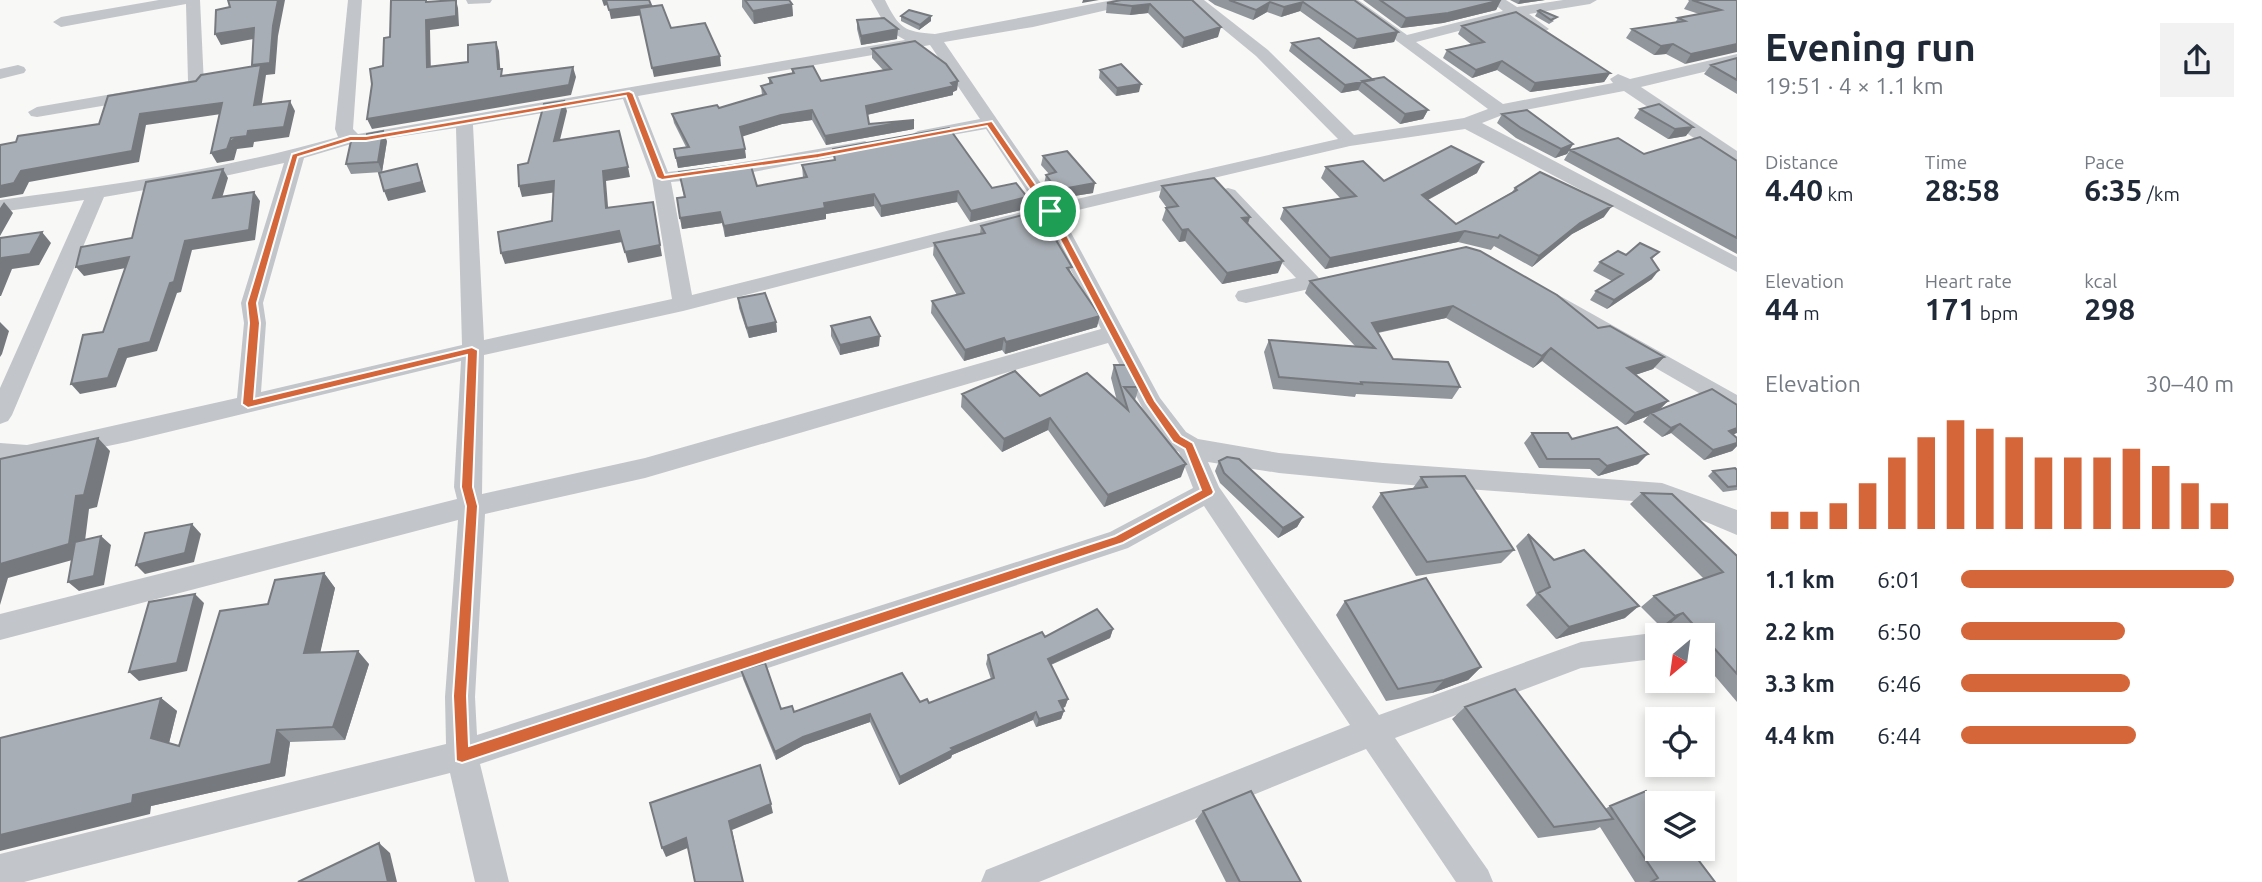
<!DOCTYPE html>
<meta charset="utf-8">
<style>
body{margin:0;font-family:Ubuntu,sans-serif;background:#f2f2f3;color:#1f2937;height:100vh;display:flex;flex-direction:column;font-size:26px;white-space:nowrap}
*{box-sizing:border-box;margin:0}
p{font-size:23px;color:#747a83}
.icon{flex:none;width:38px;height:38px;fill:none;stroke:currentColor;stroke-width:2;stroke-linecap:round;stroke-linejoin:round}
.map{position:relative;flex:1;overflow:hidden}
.side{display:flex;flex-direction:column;background:#fff;width:525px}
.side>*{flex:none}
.needle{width:46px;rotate:209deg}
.tools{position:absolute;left:1645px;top:623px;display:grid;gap:14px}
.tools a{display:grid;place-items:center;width:70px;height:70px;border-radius:0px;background:#fff;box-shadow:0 4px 10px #0003;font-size:35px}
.pin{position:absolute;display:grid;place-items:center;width:60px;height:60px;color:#fff;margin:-30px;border:4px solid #fff;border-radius:50%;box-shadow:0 2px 7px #0007}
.round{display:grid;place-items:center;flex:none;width:74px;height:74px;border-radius:0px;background:#f2f2f3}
.headline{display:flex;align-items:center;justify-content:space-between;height:119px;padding:0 28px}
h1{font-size:38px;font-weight:700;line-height:52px}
.figures{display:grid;grid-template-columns:repeat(3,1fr);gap:10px;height:119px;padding:7px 28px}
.figures div{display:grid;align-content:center}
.figures b{font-size:30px;font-weight:700}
.figures small{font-size:19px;font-weight:400}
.figures p{font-size:19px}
.chart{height:196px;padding:14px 28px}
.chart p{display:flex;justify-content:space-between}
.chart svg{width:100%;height:126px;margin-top:7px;stroke:#d5663a;stroke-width:6}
ul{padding:0 28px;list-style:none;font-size:23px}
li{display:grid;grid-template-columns:112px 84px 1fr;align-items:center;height:52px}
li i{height:18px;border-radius:9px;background:#d5663a}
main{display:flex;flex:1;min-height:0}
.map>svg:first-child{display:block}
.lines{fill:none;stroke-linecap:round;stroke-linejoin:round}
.minor{fill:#c2c5c9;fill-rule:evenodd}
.wall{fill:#90969c}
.shaded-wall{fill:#767a7f}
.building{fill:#a8aeb5;stroke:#767a7f;stroke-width:2}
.route{fill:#d5663a;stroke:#fff;stroke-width:2;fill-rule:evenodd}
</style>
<main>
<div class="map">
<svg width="1737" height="882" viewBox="0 0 1737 882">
<rect width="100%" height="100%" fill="#f8f8f6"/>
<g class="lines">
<path class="minor" d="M159 0H200L204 85 202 89 37 117 31 116 28 112 37 107 188 81 186 4 61 27 53 22 61 17Z
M348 0H362L353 129 358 134 905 40 888 30 871 0H885C899 28 904 32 935 34L1113 0H1140L1133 4 1033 27 944 42 1055 204 1338 139 1256 56 1188 0H1204L1268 50 1354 135 1464 118 1488 109 1342 0H1358L1407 35 1503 11 1489 0H1506L1517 7 1563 0H1597L1590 4 1529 14 1549 29 1541 34 1513 17 1416 42 1503 104 1613 83 1610 79 1618 74 1630 79 1737 54V64L1641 87 1737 151V164L1731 163 1624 91 1505 114 1482 123 1737 257V272L1465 129 1350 146 1061 214 1160 398 1186 432 1198 439 1279 453 1383 463 1662 483 1737 510V535L1661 503 1383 483 1279 473 1208 462 1219 487 1379 715 1581 642 1645 634 1655 638V656L1645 660 1581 668 1395 738 1488 870 1493 882H1456L1366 749 1039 882H981L986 870 1350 725 1204 506 1128 548 480 764 509 882H475L450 773 24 882H0V854L446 744 445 697 458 520 0 640V614L457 499 454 487 461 361 127 442 27 463 0 461V443L27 445 237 398 244 323 241 303 284 163 220 177 104 197 12 415 8 421 0 424V388L84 200 0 212V200C114 185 227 169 338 137L335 129ZM930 45 980 119 918 131 909 136 918 141 986 129 1038 208 692 295 671 182 726 177 865 151 874 146 865 141 726 165 668 172 638 96ZM623 99 652 178 672 299 484 340 473 125ZM456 128 462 345 261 392 266 323 263 303 304 158 351 144ZM1044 218 1101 329 645 458 482 494 484 355 683 311ZM1108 343 1143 409 1168 446 1179 452 1193 488 1110 532 477 735 475 697 485 514 645 478Z
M466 0H492L490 3 468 4Z
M18 65 24 67 26 70 24 73 0 79V69Z
M1228 188 1235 190 1318 277 1321 282 1318 287 1246 303 1238 301 1235 296 1238 291 1296 278 1221 198 1219 194 1221 190Z
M1553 292 1737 395V415L1545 304 1542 299 1545 294Z"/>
</g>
<path class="wall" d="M742 0H789L792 4 793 16 754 24 742 7Z
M1192 0 1218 37 1182 48 1148 13 1130 15 1106 13 1107 3Z
M1208 0H1354L1398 32 1394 42 1353 49 1300 11 1281 17 1267 12 1253 20 1215 5Z
M1363 0H1501L1496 10 1443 23 1401 28Z
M1510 0H1545L1518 4Z
M1688 0H1737L1685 64 1666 54 1654 55 1626 38 1632 29 1675 23 1678 18 1699 14 1684 9 1689 1Z
M1538 11 1554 21 1549 24 1535 16Z
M901 16H931V21L919 30 901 21Z
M857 20 897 39 861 45 857 29Z
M1462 26 1610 73 1604 82 1530 92 1497 70 1472 78 1443 58 1447 50 1472 45 1458 34Z
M1292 43 1373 80 1428 110 1423 119 1400 124 1358 90 1341 93 1289 51Z
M872 49 958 81 957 90 953 92V95L867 115 869 124 914 129 826 145 812 120 782 124 742 136 746 158 678 168 674 149 686 147 674 123 672 114 719 108 762 95 761 86 769 84V78L792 73V69L821 81 883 70 872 58Z
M1737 58V94L1704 74 1711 65Z
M1100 70 1139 92 1116 96 1099 78Z
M1640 109 1686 136 1668 139 1634 118Z
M1502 114 1573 144 1567 154 1555 158 1516 138 1497 123Z
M387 141 382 172 351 174 346 164Z
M833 149 1027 197 1025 209 970 222 957 202 881 217 874 206 826 214V219L725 237 722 223 682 229 677 198 684 197 679 172 757 186 803 178 802 165 834 160Z
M1570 150 1737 161V254L1564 160Z
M1043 156 1093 193 1055 199 1044 184 1046 175 1049 174 1041 165Z
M1326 167 1384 181 1477 173 1428 200 1456 224 1512 192 1515 188 1604 217 1572 234 1532 267 1494 246 1491 250 1458 242 1325 269 1280 219 1284 208 1341 199 1321 178Z
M1162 186 1250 217 1248 224 1278 273 1222 284 1185 241 1179 242 1162 220 1166 208H1167L1159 197Z
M981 226 1056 235 1055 238 1097 327 1005 354 1002 350 964 361 931 313 932 301 957 295 933 255 934 243 980 234Z
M1659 252 1652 259V279L1607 309 1590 300 1596 291 1612 281 1593 271 1600 262 1626 255Z
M1310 281 1598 328 1664 357 1653 369 1635 375 1668 401 1660 409 1733 435 1737 438V446L1732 451 1704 460 1671 433 1662 437 1643 422 1648 416 1625 425 1542 361 1533 368 1446 318 1378 333 1393 359 1460 387 1452 399 1356 394 1355 397 1273 389 1264 352 1269 340 1355 346 1305 293Z
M738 298 776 322 777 332 749 338 739 308Z
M831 326 879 346 840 355 831 336Z
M1114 365 1139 387 1135 400H1134L1181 477 1104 507 1048 430 1002 452 961 407 962 394 1040 396 1117 401 1111 378Z
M1532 433 1572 439 1638 464 1598 476 1590 469 1539 468 1524 443Z
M1219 461 1303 517 1297 527 1278 538 1220 483 1215 471Z
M1737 470V490L1723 492 1708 476 1713 471Z
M1421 477 1514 550 1501 563 1416 576 1372 507 1381 493 1413 488Z
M1642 493 1737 556V702L1703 662V635H1680L1670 624 1661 627 1641 607 1654 596 1704 579 1630 504Z
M1528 534 1554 560 1625 618 1556 639 1526 605 1536 595 1516 546Z
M324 573 335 588 320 652 369 664 345 740 290 742 285 776 151 806 150 814 161 698 177 711 169 743 179 746 268 604Z
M1345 601 1481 667 1468 680 1432 693 1386 701 1336 615Z
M1113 629 1110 638 1051 665 1068 699 1065 707 1062 708 1064 711 1061 719 1036 727 1033 720 952 755 951 758 899 785 870 722 804 745 776 760 743 679 741 670 781 709 794 712 920 702 929 703 991 679 986 664 988 655 1045 637Z
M1465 707 1605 809 1610 806 1715 882H1635L1600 827 1595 830 1538 838 1452 719Z
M1203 811 1301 882H1226L1195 821Z"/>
<path class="shaded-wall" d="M278 0H285L278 36 275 74 266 75 260 116 254 105 258 75 252 65 273 26Z
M456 0 458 8 459 26 430 30 431 76 427 67 426 20Z
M602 0H606L607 5 604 6Z
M1083 0H1099L1082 3Z
M1501 0 1496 10 1443 23 1401 28 1406 18Z
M1520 0H1545L1518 4Z
M1270 2 1267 12 1253 20 1256 10Z
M1303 2 1300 11 1281 17 1284 7Z
M792 4 793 16 754 24 753 11Z
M1150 4 1148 13 1130 15 1132 6Z
M651 5 652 14 611 19 609 10Z
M931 16V21L919 30 920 25Z
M1221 27 1218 37 1182 48 1184 38Z
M254 28 259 38 221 45 215 34Z
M898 29 897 39 861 45V36Z
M1398 32 1394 42 1353 49 1357 39Z
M496 42 499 51 501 79 498 69Z
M1673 44 1666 54 1654 55 1661 46Z
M1737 44V52L1685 64 1691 54Z
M720 56 721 66 654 77 652 68Z
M1502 61 1497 70 1472 78 1476 70Z
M573 67 576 77 571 95 372 129 367 119Z
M1610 73 1604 82 1530 92 1535 83Z
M958 81 957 90 953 92V95L866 115V106Z
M1362 82 1358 90 1341 93 1345 85Z
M1141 84 1139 92 1116 96 1117 88Z
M290 101 295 111 289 137 254 142 253 147 237 149 234 160 217 163 211 153Z
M564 101 567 111 557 152 554 141Z
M222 103 228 113 146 125 139 162 29 182 23 194 0 198V186L21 171 140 114Z
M812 110V120L782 124 741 137 740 127 781 115Z
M1428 110 1423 119 1400 124 1405 114Z
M914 120V129L826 145 825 136Z
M1693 127 1686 136 1668 139 1675 129Z
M383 131 387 141 382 172 378 162Z
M1573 144 1567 154 1555 158 1561 149Z
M745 149 746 158 678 168 676 158Z
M1483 162 1477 173 1416 206 1422 195Z
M417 164 426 192 388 201 384 191Z
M628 167 630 177 606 181 609 219 606 208 603 171Z
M223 169 228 178 219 208 213 198Z
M554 181 557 192 522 197 519 186Z
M1095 183 1093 193 1055 199 1057 190Z
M958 191 957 202 881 217V206Z
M254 192 260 201 255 240 192 250 181 292 177 293 157 351 127 358 116 387 80 394 71 384 119 349 170 283 185 241Z
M874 194V206L826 214V219L725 237 724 226 824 203Z
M1027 197 1025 209 970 222 971 211Z
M4 202 13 213 0 236V208Z
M653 202 662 256 628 263 625 252Z
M1612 206 1604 217 1572 234 1532 267 1539 256 1580 223Z
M720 212 722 223 682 229 680 218Z
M1250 217 1246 228 1242 218Z
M1188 229 1185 241 1179 242 1182 230Z
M619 231 622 242 505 264 501 253Z
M1465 231 1458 242 1325 269 1330 258Z
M42 232 51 243 39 265 12 269 1 296H0V263L2 258Z
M129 257 136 266 84 276 76 267Z
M1283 261 1278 273 1222 284 1227 273Z
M1659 270 1652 279 1607 309 1614 300Z
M1453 306 1446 318 1365 335 1372 323Z
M1100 316 1097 327 1005 354 1006 342Z
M0 322 9 331 2 354 0 357Z
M776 322 777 332 749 338 747 328Z
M880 336 879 346 840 355V345Z
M1004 338 1002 350 964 361 965 350Z
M1551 348 1542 361 1533 368 1542 356Z
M1664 357 1653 369 1617 381 1627 368Z
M1668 401 1656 413H1651L1648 416 1625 425 1635 413Z
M1050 418 1048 430 1002 452 1004 439Z
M1680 424 1671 433 1662 437 1671 428Z
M1737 428V433L1720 440 1729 431Z
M98 438 110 451 97 507 89 509 83 557 8 578 0 605V564L76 496Z
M1737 443V446L1732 451 1704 460 1713 450Z
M1648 454 1638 464 1598 476 1607 466Z
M1186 464 1181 477 1104 507 1108 495Z
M1303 517 1297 527 1278 538 1283 528Z
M192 524 201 534 194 562 145 574 136 565Z
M101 536 111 545 104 585 79 591 68 582Z
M324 573 335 588 317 667 304 653Z
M195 594 204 603 187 671 139 681 129 672Z
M1639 606 1625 618 1556 639 1569 627Z
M1683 613 1670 624 1661 627 1675 616Z
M1113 629 1110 638 1045 667 1048 659Z
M358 651 369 664 345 740 333 727Z
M1481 667 1468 680 1432 693 1444 680Z
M161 698 177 711 167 751 151 738Z
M1068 699 1065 707 1056 710 1059 701Z
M1064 711 1061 719 1036 727 1039 719Z
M1036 712 1033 720 952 755 951 758 899 785 900 777 951 748Z
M870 714V722L804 745 776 760 775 752 803 737Z
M277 730 290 742 285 776 151 806 150 814 0 851V835L133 795Z
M771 804 773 813 732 830 743 882 729 821Z
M686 838 690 847 666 857 662 848Z
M379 843 390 853 397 882H388Z"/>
<path class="building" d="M228 0H278L273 26 270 63 252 65 254 28 215 34 216 10 230 7Z
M391 0H426V2L456 0V16L426 20 427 67 468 62V45L496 42 498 69H502L501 76 573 67 569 85 367 119 372 84 370 69 383 66 384 38 390 37Z
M606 0H649L651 5 609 10Z
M745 0H789L792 4 753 11Z
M1121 0H1192L1221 27 1184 38 1150 4 1132 6 1107 3Z
M1229 0H1354L1398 32 1357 39 1303 2 1284 7 1270 2 1256 10Z
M1380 0H1501L1448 13 1406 18Z
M1692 0H1737V44L1691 54 1673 44 1661 46 1632 29 1685 21 1678 18 1721 10Z
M662 5 671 28 705 23 720 56 652 68 639 8Z
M909 10 931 16 920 25 901 16Z
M1540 10 1557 17 1551 20 1538 11Z
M1516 12 1610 73 1535 83 1502 61 1476 70 1447 50 1484 42 1462 26Z
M884 18 898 29 861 36 857 20Z
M1319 38 1373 80 1345 85 1292 43Z
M915 41 946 64 958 81 951 83 954 86 866 106 869 124 914 120 825 136 812 110 781 115 740 127 745 149 676 158 674 149 689 147 672 114 717 105 719 108 766 94 761 86 772 83 769 78 794 73 792 69 813 66 821 81 891 69 872 49Z
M1737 58V80L1711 65Z
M1121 64 1141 84 1117 88 1100 70Z
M261 65 254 105 290 101 284 127 248 131 247 136 231 138 227 149 211 153 222 103 140 114 132 151 21 171 14 183 0 186V145L16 142 18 136 99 124 108 96 196 81 201 75Z
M1384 77 1428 110 1405 114 1362 81Z
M564 101 554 141 619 131 628 167 603 171 606 208 653 202 660 245 625 252 619 231 501 253 498 232 552 221 554 181 519 186 518 165 528 163 544 104Z
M1659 104 1693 127 1675 129 1640 109Z
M1527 110 1573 144 1561 149 1521 128 1502 114Z
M949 128 992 188 1016 183 1027 197 971 211 958 191 881 206 874 194 824 203 825 208 724 226 720 212 680 218 677 198 685 197 679 172 750 163 757 186 807 177 802 165 835 160 833 149Z
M383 131 378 162 346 164 351 141 367 139V134Z
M1700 137 1737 161V238L1570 150 1618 138 1644 154Z
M1451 146 1483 162 1422 195 1456 224 1517 190 1515 188 1540 172 1612 206 1580 223 1539 256 1500 235 1498 238 1465 231 1330 258 1284 208 1356 196 1326 167 1363 161 1384 181Z
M1067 151 1095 183 1057 190 1046 175 1056 172 1043 156Z
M417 164 422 182 384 191 379 173Z
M223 169 213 198 254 192 249 230 185 241 174 282 170 283 150 342 119 349 108 378 71 384 83 335 103 332 129 257 76 267 81 247 132 238 146 182Z
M1214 178 1250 217 1242 218 1283 261 1227 273 1188 229 1182 230 1166 208 1178 206 1162 186Z
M1038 211 1056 235H1053L1072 267 1067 268 1100 316 1006 342 1004 338 965 350 932 301 964 293 934 243 985 233 981 226Z
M42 232 30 254 2 258 0 263V238Z
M1640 243 1659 252 1651 258 1659 270 1614 300 1596 291 1623 274 1600 262 1618 251 1626 255Z
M1466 247 1480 251 1557 295 1598 328 1610 326 1664 357 1627 368 1668 401 1635 413 1551 348 1542 356 1453 306 1372 323 1393 359 1448 362 1460 387 1361 382 1362 384 1279 377 1269 340 1375 348 1310 281Z
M765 293 776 322 747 328 738 298Z
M870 317 880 336 840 345 831 326Z
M1114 365H1127L1139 387H1124L1186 464 1108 495 1050 418 1004 439 962 394 1015 371 1040 396 1087 373 1128 410Z
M1712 389 1737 405V428L1729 431 1737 438V443L1713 450 1680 424 1671 428 1651 413Z
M1617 427 1648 454 1607 466 1599 459H1547L1532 433H1568L1572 439Z
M98 438 84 495 76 496 69 544 0 564V459Z
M1227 457 1239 459 1303 517 1283 528 1224 473 1219 461Z
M1735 468 1737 470V486L1728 487 1713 471Z
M1465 476 1514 550 1427 562 1381 493 1427 487 1421 477Z
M1642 493 1672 494 1737 556V674L1683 613 1675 616 1654 596 1723 572Z
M192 524 185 553 136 565 145 533Z
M1528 534 1554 560 1584 550 1639 606 1569 627 1538 593 1550 587Z
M101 536 94 576 68 582 75 542Z
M324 573 304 653 358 651 333 727 277 730 271 764 133 795 132 803 0 835V738L161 698 151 738 179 746 220 611 268 604 275 580Z
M1426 578 1481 667 1444 680 1398 689 1345 601Z
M195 594 177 663 129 672 149 602Z
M1097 609 1113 629 1048 659 1068 699 1059 701 1064 711 1039 719 1036 712 951 748 953 750 900 777 870 714 803 737 775 752 741 670 765 663 781 709 792 706 794 712 902 673 920 702 927 699 929 703 994 678 988 655 1042 632 1045 637Z
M1515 689 1613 819 1554 827 1465 707Z
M760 765 771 804 729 821 743 882H695L686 838 662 848 650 803Z
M1251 791 1301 882H1240L1203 811Z
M1646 791 1657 806V849H1690L1715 882H1651L1658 878 1610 806Z
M379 843 388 882H298Z"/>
<path class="route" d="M629 91 633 93 665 175 818 153 992 121 1054 211 1155 401 1181 436 1193 443 1214 492 1212 495 1123 543 462 763 456 761 453 696 466 506 461 487 467 355 248 408 242 404 249 323 247 303 292 154 350 136H366ZM626 96 657 178 662 180 818 158 987 126 1045 211 1146 403 1173 442 1185 449 1201 490 1115 536 469 746 467 696 478 506 473 487 478 350 472 347 254 399 260 323 257 303 298 157 351 141H366Z"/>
</svg>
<div class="tools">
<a><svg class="needle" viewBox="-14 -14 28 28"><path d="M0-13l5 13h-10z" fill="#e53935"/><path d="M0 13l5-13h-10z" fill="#747a83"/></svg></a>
<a><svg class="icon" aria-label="locate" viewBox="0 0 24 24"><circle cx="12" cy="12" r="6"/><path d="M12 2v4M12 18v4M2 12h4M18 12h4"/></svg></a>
<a><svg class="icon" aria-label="layers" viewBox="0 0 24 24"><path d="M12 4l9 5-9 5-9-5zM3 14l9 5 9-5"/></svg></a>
</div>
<div class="pin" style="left:1050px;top:211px;background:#1e9e55"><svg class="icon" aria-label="arrive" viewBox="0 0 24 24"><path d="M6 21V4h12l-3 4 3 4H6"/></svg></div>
</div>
<section class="side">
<div class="headline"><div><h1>Evening run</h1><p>19:51 · 4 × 1.1 km</p></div><a class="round"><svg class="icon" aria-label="share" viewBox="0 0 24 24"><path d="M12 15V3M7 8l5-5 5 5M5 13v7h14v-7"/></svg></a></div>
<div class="figures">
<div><p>Distance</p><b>4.40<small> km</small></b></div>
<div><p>Time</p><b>28:58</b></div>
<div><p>Pace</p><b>6:35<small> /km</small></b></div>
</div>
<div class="figures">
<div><p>Elevation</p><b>44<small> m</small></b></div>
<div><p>Heart rate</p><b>171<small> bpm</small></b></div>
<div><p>kcal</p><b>298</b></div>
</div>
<div class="chart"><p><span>Elevation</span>30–40 m</p>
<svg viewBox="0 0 160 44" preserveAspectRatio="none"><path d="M5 44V38M15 44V38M25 44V35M35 44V28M45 44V19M55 44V12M65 44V6M75 44V9M85 44V12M95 44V19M105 44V19M115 44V19M125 44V16M135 44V22M145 44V28M155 44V35"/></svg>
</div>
<ul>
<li><b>1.1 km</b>6:01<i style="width:100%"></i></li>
<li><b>2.2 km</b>6:50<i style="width:60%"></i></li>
<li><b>3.3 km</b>6:46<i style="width:62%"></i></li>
<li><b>4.4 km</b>6:44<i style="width:64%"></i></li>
</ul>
</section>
</main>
